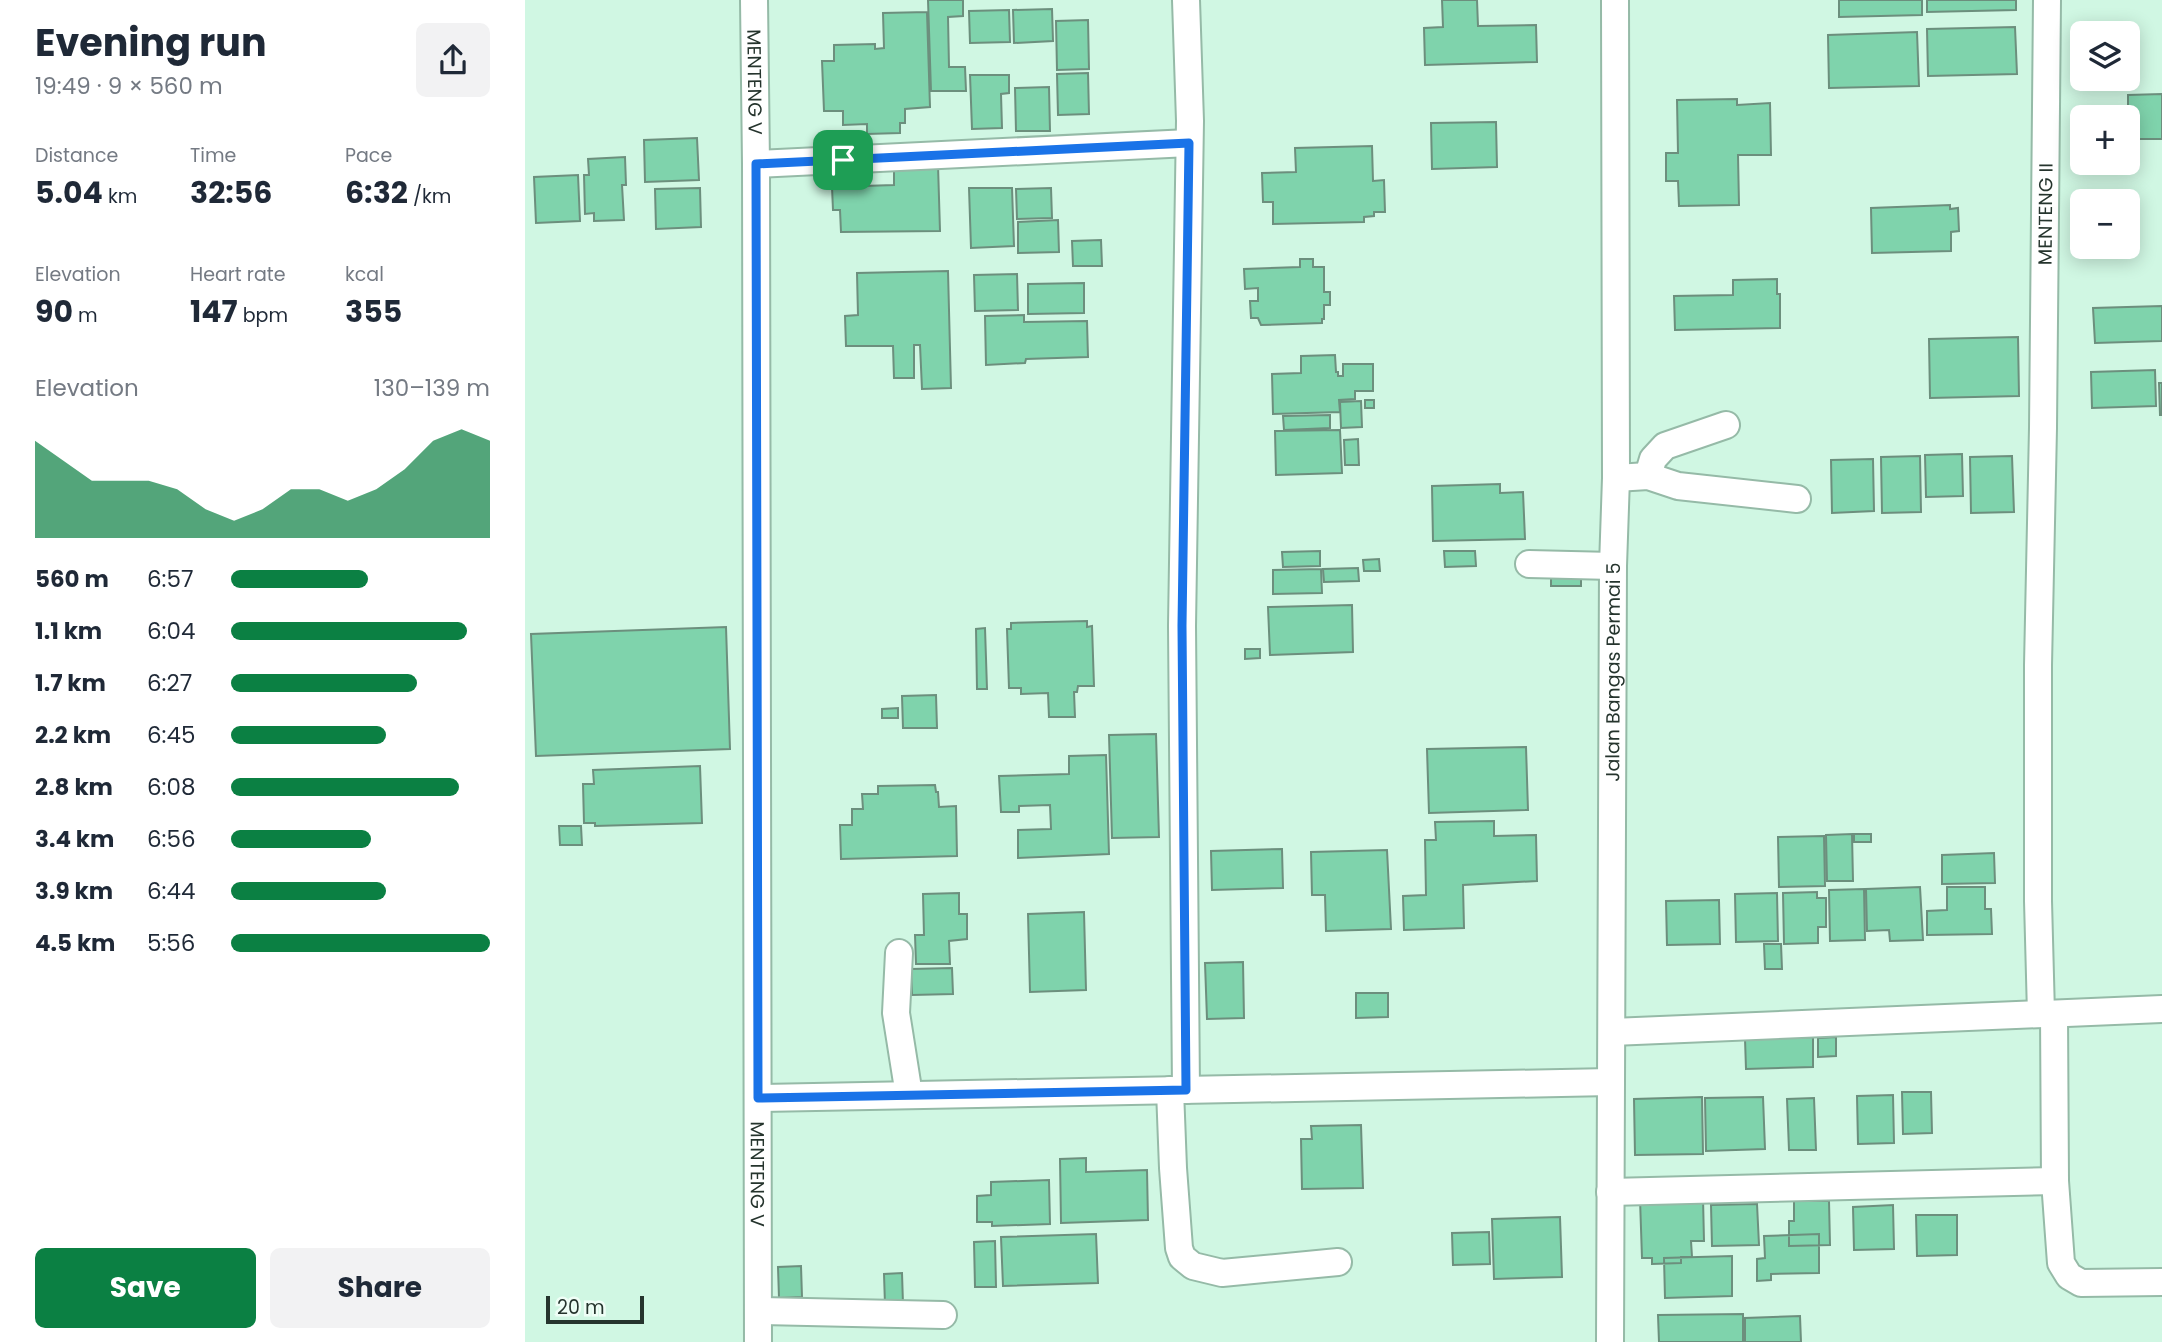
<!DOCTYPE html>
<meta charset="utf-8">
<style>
body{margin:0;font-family:Poppins,sans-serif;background:#f2f2f3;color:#1f2937;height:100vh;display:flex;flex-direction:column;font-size:26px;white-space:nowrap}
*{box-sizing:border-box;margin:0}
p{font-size:23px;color:#747a83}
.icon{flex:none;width:38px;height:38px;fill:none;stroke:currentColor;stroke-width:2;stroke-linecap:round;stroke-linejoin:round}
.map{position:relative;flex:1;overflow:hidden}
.details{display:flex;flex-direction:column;background:#fff;width:525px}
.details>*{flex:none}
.controls{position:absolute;left:1545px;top:21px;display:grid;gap:14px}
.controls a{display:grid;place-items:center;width:70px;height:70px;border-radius:10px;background:#fff;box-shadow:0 4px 18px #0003;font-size:35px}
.scale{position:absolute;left:21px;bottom:18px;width:98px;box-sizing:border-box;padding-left:7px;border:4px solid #25342d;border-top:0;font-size:19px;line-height:24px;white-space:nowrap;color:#25342d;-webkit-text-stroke:5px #effef6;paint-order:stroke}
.pin{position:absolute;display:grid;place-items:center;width:60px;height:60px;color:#fff;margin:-30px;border-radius:14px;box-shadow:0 4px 10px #0006}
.round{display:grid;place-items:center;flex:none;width:74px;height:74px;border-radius:10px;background:#f2f2f3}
.overview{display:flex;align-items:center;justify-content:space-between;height:119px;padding:0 35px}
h1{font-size:38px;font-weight:700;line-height:52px}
.figures{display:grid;grid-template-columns:repeat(3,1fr);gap:10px;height:119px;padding:7px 35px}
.figures div{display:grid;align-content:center}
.figures b{font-size:30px;font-weight:700}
.figures small{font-size:19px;font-weight:400}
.figures p{font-size:19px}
.chart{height:196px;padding:14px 35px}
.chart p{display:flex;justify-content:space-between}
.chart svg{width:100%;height:126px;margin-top:7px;fill:#0b8043;opacity:.7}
.cta{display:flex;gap:14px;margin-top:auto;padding:14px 35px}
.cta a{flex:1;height:80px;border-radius:10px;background:#0b8043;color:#fff;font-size:28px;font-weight:700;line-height:80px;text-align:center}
.cta a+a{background:#f2f2f3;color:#1f2937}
ul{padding:0 35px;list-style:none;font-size:23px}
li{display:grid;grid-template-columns:112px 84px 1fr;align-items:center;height:52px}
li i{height:18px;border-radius:9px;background:#0b8043}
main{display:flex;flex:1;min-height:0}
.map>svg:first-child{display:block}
.building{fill:#7fd3ac;stroke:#6c8f7d;stroke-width:2}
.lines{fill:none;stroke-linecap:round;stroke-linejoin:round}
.minor-casing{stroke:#95baa7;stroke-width:30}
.minor{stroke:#fff;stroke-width:26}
.route-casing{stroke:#fff;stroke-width:14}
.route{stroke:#1a73e8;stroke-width:9}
.labels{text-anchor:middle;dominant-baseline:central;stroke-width:5;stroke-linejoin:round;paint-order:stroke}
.street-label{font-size:19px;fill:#25342d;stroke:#effef6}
</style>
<main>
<section class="details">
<div class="overview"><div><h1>Evening run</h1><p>19:49 · 9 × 560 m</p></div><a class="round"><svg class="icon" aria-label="share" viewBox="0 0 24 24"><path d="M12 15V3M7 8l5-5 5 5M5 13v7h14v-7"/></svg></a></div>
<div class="figures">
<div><p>Distance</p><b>5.04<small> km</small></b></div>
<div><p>Time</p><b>32:56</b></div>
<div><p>Pace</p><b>6:32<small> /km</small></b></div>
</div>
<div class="figures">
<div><p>Elevation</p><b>90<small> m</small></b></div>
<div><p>Heart rate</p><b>147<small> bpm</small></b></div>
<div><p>kcal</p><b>355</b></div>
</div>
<div class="chart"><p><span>Elevation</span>130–139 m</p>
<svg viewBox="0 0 160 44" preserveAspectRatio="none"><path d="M0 44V10L10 17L20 24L30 24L40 24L50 27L60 34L70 38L80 34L90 27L100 27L110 31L120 27L130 20L140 10L150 6L160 10V44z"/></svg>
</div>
<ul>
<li><b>560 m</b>6:57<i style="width:53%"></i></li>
<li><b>1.1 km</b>6:04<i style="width:91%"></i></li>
<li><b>1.7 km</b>6:27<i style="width:72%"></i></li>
<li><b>2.2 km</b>6:45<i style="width:60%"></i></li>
<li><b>2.8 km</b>6:08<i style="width:88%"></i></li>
<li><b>3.4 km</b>6:56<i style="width:54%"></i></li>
<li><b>3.9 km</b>6:44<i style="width:60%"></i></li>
<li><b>4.5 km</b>5:56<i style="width:100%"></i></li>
</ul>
<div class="cta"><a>Save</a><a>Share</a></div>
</section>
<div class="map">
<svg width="1637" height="1342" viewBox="0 0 1637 1342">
<rect width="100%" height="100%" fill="#d0f7e3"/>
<path class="building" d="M403 0H438V16L423 17 424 67H440L441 91H406Z
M917 0H952L953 26 1011 25 1012 62 900 65 899 28 918 27Z
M1314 0H1397V15L1314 17Z
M1402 0H1491V10L1402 12Z
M527 9 528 41 489 43 488 10Z
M484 10 485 42 445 43 444 11Z
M402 12 405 107 380 109V123H375V133L342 134V124L318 125V111H299L297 61H309V45L350 44V49L359 48 358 13Z
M563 20 564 69 532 70 531 21Z
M1490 27 1492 74 1403 76 1402 29Z
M1392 32 1394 86 1304 88 1303 35Z
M563 73 564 114 533 115 532 74Z
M445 75H484V93L476 94 477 128 447 129Z
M524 87 525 131H491L490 88Z
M1637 94V139H1604L1603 117H1590V110H1603V95Z
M1212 99V105L1245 103 1246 155H1213L1214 205 1154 206 1153 181H1141V153H1153L1152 100Z
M971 122 972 167 907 169 906 123Z
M172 138 174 180 120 182 119 140Z
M847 146 848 181 859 180 860 212H849V216L839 217V222L748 224V202H738L737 173 771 172 770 148Z
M100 157 101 185H97L99 220 69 221V213L60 214 59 175H64L63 159Z
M413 165 415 231 316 232 315 210H308L307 187 369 185V166Z
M53 175 55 221 11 223 9 177Z
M175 188 176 227 131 229 130 189Z
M444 188H487L489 246 446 248Z
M526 188 527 218 492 219 491 189Z
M1425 205V209L1433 208 1434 231 1426 232V251L1347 253 1346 208Z
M533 220 534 252 493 253V222Z
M576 240 577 266H548L547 241Z
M775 259H788V267H799V292H805V305H799V319H797V323L736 325 733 318H726L725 301H733V288L720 289 719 269 775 267Z
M423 271 426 388 397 389 395 345H389V378H369L368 346H321L320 316 333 315 332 273Z
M492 274 493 310 450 311 449 275Z
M1252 279V294H1255V328L1150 330 1149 296 1208 295V280Z
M559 283V313L503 314V284Z
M1637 306V341L1570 343 1568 308Z
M499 315V322L562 321 563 357 501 359 500 363 461 365 460 316Z
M1493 337 1494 396 1405 398 1404 339Z
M810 355 811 372H813V376H818V364H848V391H830V399L814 400 815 412 748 414 747 374 776 373V356Z
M1630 370 1631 406 1567 408 1566 372Z
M1634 383H1637V415H1635Z
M840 400H849V408H840Z
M836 401 837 427 816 428 815 402Z
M805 415V428L759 430 758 416Z
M815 430 817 473 751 475 750 431Z
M833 439 834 465H820L819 440Z
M1437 454 1438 496 1401 497 1400 455Z
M1395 456 1396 512 1357 513 1356 457Z
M1487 456 1489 512 1446 513 1445 457Z
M1348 459 1349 511 1307 513 1306 460Z
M975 484V493L998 492 1000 539 908 541 907 486Z
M795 551V566L758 567 757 552Z
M919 551H950L951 566 920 567Z
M854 559 855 571H839L838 560Z
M833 568 834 581 799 582 798 569Z
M796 569 797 593 748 594V570Z
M1056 572V586H1026V573Z
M827 605 828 652 745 655 743 607Z
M562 621V627L567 626 569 686H553L552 692H549L550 717H524L523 693 496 694V688H484L482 629H486V623Z
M201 627 205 749 11 756 6 634Z
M460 628 462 689H452L451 629Z
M720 649H735V658L720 659Z
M411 695 412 728H378L377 696Z
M373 708V718H357V709Z
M631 734 634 837 587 838 584 735Z
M1001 747 1003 810 904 813 902 749Z
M581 755 584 854 493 858V830L526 829 525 805 494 806V812H476L474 776 544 774V756Z
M175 766 177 823 70 826V823H59L58 784H69L68 770Z
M410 785 411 792H413L414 807 431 806 432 856 316 859 315 825H327V809H338L337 794H353V786Z
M969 821V836L1011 835 1012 881 938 885 939 928 879 930 878 896 901 895 900 840H911L910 822Z
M34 826H56L57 845H35Z
M1327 834 1328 881H1302L1301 835Z
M1329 834H1346V842H1329Z
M1299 836 1300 886 1254 887 1253 837Z
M757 849 758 888 687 890 686 851Z
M862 850 866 929 801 931 800 895H787L786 852Z
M1469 853 1470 883 1417 884V855Z
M1395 887 1398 940 1365 941 1364 930 1342 931 1341 889Z
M1422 887H1460V909H1466L1467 934 1402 935V911L1422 910Z
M1339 889 1340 940 1305 941 1304 890Z
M1292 892V898H1301V927H1293V943L1259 944 1258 893Z
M434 893V914H442V939L424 941 425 964H391L390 935H399L398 894Z
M1252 893 1253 941 1211 942 1210 894Z
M1194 900 1195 944 1142 945 1141 901Z
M559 912 561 990 505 992 503 914Z
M1239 944H1256L1257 969H1240Z
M718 962 719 1018 682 1019 680 963Z
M427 968 428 994 387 995 386 969Z
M831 993H863V1017L831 1018Z
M1288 1037V1067L1221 1069 1220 1039Z
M1311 1037V1056L1293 1057V1038Z
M1377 1092H1406L1407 1133 1378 1134Z
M1368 1095 1369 1143 1333 1144 1332 1096Z
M1177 1097 1178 1154 1110 1155 1109 1099Z
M1238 1097 1240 1149 1181 1151 1180 1098Z
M1289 1098 1291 1150H1264L1262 1099Z
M836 1125 838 1188 777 1189 776 1139H787L786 1126Z
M561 1158V1172L622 1170 623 1220 536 1223 535 1159Z
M524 1180 525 1224 467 1226V1222H452V1196L466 1195V1182Z
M1178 1198 1179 1241H1166L1167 1257H1156V1263L1127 1264V1258H1117L1115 1199Z
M1269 1201H1304L1305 1245 1264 1246V1221H1269Z
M1232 1204 1234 1245 1187 1246 1186 1205Z
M1368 1205 1369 1249 1329 1250 1328 1207Z
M1391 1215H1432V1255L1392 1256Z
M1035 1217 1037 1277 969 1279 967 1219Z
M964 1232 965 1264 928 1265 927 1233Z
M571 1234 573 1283 478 1286 476 1237Z
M1294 1234V1273L1246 1274V1280L1232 1281V1259L1240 1258 1239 1236Z
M470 1241 471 1287H450L449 1242Z
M1207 1256V1296L1140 1298 1139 1258Z
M276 1266 277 1297 254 1298 253 1267Z
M377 1273 378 1304 360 1305 359 1274Z
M1218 1314V1342H1134L1133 1315Z
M1275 1316 1276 1342H1220V1318Z"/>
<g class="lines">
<defs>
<g id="minor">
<path id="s1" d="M229 0 231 164 233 1342"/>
<path d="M231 164 664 143"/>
<path d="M1123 476 1128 459 1140 446 1201 425"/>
<path d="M1091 478 1123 476 1153 486 1272 499"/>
<path d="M1004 564 1088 566"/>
<path d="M374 953 371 1013 384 1095"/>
<path id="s2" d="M1516 1014 1513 901V665L1518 428 1522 0"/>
<path d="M1529 1014 1530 1181 1536 1263 1544 1276 1556 1283 1637 1282"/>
<path d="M1087 1032 1637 1009"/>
<path d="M645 1090 648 1168 654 1248 657 1257 668 1266 697 1273 813 1262"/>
<path d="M661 1090 657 626 665 121 661 0"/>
<path d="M233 1098 1086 1082"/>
<path d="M1085 1192 1530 1181"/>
<path d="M233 1311 418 1315"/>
<path id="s3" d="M1085 1342 1088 566 1091 478 1090 0"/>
</g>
</defs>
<use href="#minor" class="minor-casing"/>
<use href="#minor" class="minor"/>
</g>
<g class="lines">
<defs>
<path id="route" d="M664 143 657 626 661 1090 233 1098 231 164Z"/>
</defs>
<use href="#route" class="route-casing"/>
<use href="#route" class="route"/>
</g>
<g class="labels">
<g class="street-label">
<text stroke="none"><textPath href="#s1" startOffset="82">MENTENG V</textPath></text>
<text stroke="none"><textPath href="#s2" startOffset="800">MENTENG II</textPath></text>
<text stroke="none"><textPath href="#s3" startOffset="670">Jalan Bangas Permai 5</textPath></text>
<text stroke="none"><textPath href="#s1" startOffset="1174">MENTENG V</textPath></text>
</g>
</g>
</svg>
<div class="controls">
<a><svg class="icon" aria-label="layers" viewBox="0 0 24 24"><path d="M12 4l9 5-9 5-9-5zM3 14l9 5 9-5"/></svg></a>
<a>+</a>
<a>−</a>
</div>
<div class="scale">20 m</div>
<div class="pin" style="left:318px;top:160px;background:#1e9e55"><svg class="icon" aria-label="arrive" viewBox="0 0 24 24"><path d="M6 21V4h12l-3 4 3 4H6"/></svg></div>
</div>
</main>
